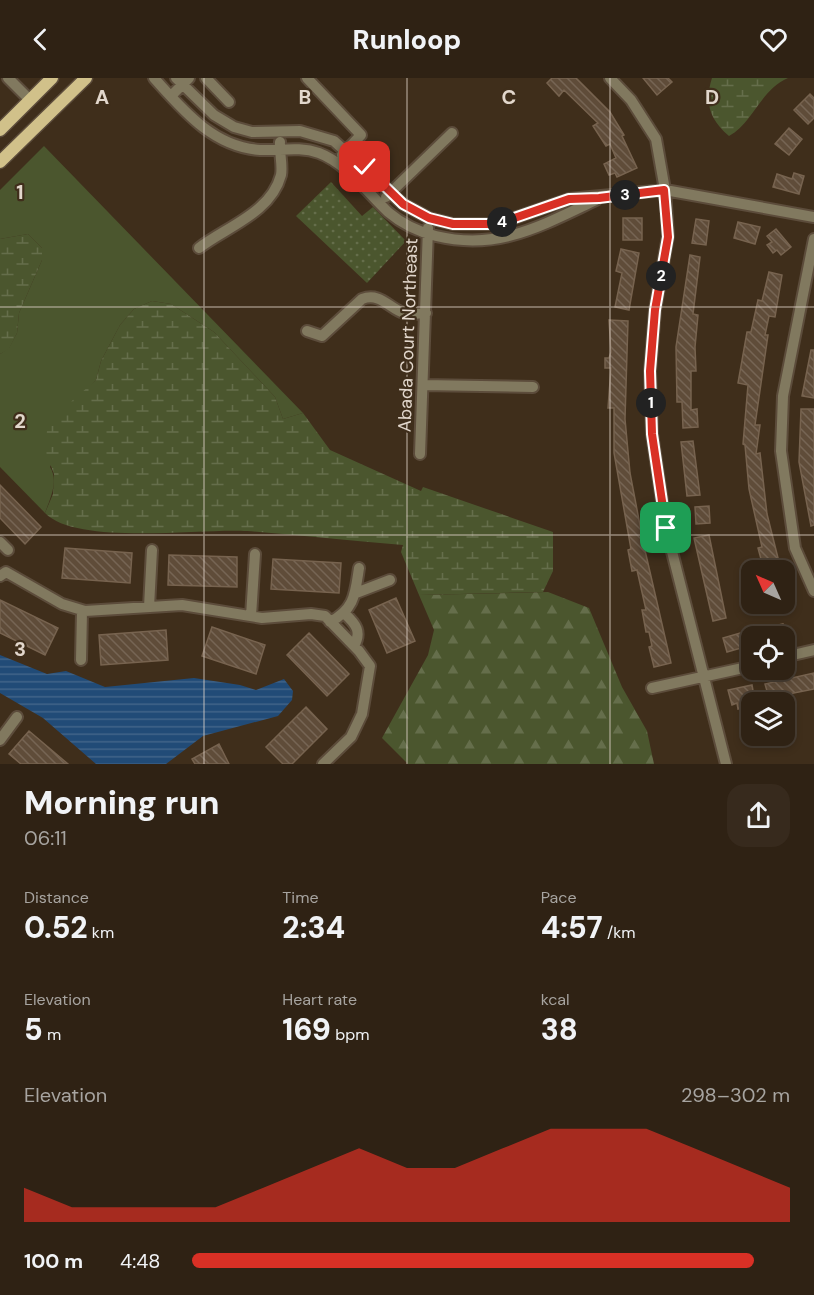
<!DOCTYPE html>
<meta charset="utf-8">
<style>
body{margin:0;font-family:"DM Sans",sans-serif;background:#372a1d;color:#f1f3f6;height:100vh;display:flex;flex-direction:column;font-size:22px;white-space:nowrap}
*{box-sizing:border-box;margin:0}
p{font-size:20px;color:#a7a4a0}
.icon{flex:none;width:33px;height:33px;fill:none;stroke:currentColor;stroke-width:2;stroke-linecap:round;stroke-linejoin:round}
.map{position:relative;height:686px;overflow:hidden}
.sheet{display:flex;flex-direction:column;background:#2f2214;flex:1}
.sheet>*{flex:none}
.needle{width:39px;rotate:315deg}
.controls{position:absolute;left:741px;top:482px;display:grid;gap:12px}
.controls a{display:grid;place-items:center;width:54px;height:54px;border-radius:12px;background:#2f2214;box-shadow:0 3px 9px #0003,0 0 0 2px #4a3f34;font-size:30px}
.pin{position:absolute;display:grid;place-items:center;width:51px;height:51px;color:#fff;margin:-26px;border-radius:12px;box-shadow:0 3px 9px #0006}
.km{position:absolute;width:30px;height:30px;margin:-15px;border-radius:50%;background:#222;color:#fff;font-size:16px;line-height:30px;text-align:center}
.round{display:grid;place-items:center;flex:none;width:63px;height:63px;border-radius:18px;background:#372a1d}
.summary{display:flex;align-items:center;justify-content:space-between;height:102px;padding:0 24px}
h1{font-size:33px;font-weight:800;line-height:45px}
.metrics{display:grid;grid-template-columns:repeat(3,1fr);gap:9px;height:102px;padding:6px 24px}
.metrics div{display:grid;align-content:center}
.metrics b{font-size:30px;font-weight:800}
.metrics small{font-size:16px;font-weight:400}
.metrics p{font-size:16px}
.chart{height:168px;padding:12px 24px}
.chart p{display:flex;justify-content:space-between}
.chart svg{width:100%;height:108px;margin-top:6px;fill:#d93025;opacity:.7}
ul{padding:0 24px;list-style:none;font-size:20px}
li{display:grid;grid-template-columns:96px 72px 1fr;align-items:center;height:45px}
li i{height:15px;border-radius:8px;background:#d93025}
header{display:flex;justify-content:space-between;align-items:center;height:78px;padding:0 24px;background:#2f2214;font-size:27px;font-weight:800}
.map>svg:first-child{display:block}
.grass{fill:#4b562e}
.forest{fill:url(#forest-firs)}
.wetland{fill:url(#wetland-marsh)}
.park{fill:url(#park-dots)}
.water{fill:url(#water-rules)}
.building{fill:url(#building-back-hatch);stroke:#77634f;stroke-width:1.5}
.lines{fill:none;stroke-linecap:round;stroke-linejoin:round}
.minor-casing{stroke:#5c4c3b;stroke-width:14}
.major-casing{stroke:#5c4c3b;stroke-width:15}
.minor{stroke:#81795f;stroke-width:10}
.major{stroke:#d1c18a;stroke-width:12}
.route-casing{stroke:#fff;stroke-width:12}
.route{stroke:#d93025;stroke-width:8}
.grid{fill:none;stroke:#e2d7cc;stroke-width:1.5;stroke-opacity:0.55}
.labels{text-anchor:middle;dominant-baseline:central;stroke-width:4.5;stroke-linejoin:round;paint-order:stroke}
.street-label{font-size:18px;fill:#e2d7cc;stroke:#3f2e1b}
.grid-label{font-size:20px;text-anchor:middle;font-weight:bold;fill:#e2d7cc;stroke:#3f2e1b;stroke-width:4.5;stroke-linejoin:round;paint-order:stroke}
</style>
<header><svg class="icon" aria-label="back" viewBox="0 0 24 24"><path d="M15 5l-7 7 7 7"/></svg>Runloop<svg class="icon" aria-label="heart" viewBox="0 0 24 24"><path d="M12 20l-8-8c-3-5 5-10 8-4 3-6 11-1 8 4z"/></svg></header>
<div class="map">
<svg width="814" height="686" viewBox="0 0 814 686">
<defs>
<pattern id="forest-firs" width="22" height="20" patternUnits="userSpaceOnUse" patternTransform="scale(1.5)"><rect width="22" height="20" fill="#4b562e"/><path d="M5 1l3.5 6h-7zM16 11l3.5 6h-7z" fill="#656e4b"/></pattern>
<pattern id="wetland-marsh" width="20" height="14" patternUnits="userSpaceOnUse" patternTransform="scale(1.5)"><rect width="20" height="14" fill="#4b562e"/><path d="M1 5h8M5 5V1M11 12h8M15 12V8" fill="none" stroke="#656e4b"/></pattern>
<pattern id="park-dots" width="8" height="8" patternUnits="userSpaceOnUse" patternTransform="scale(1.5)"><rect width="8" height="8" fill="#4b562e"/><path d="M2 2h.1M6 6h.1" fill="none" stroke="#656e4b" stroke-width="1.8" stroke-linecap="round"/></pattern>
<pattern id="water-rules" width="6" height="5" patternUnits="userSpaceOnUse" patternTransform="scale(1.5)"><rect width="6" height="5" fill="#214b77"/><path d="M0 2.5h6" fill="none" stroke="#416489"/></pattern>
<pattern id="building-back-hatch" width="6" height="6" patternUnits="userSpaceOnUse" patternTransform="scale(1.5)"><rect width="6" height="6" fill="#5f4c39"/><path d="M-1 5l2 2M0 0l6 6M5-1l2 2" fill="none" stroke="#766554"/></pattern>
</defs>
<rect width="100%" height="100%" fill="#3f2e1b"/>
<path class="grass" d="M44 68 303 335 283 341 275 319 214 254 171 226 152 223 134 231 120 247 101 283 96 302 86 312 50 389C59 403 50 421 45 435L0 389V276L9 270 17 255 19 235 42 182V170L28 156 0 161V112Z"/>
<path class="forest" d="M548 514 589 530 622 609 647 653 654 686H408L382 660 428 577 434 552 419 517Z"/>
<path class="wetland" d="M712 0H788C760 12 754 44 729 58 710 42 704 25 712 0Z
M28 156 42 170V182L19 235 17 255 9 271 0 276V161Z
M152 223 171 226 214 254 275 319 283 341 303 335 330 372 421 413 423 409 553 454V493L543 514 419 517 401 474 403 467C351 463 299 457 247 453 201 450 77 468 45 435L53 416 54 396 44 370 47 353 65 329 96 302 101 283 120 247 134 231Z"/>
<path class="park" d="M331 104 362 138 373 129 406 163 367 205 296 138Z"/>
<path class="water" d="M0 577 47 596 66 593 105 609 194 600 240 607 256 612 284 601 293 613 292 622 278 638 203 658 166 686H96L43 640 0 615Z"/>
<path class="building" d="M552 0H576L610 34 624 57 622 58 637 90 617 99 615 95 609 97 604 86 616 80 610 66 606 68 593 48 598 45 564 12 559 18 547 5Z
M643 0H668L672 4 657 17Z
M810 16 814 20V40L808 46 794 32Z
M789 50 802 61 789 77 775 66Z
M794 95 804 98 799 116 773 109 777 96 792 101Z
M623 140H642V162H623Z
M696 141 709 143 706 167 692 165Z
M738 144 760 149 755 166 734 160Z
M776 151 791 169 781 177 777 172 773 175 767 167 772 164 767 158Z
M621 171 639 175 629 232 615 229 622 195 616 193Z
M690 177 700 179 693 236 698 237 695 269 696 293H691V332L697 331 698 349 683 350 682 324H677L676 269Z
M769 194 782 197 775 239 769 238 765 257H768L755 347H760L756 376 760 375 767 436 780 488 764 492 758 470 762 469 749 411 745 367 743 366 748 307 738 305 747 254H751L758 222 762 223Z
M609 242 628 243 625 341 630 395 644 468 671 585 654 589 649 569 652 568 649 554H646L642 532H646L637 492 632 493 628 472 631 471 614 375V330H608L611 290H605V280H609L611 274Z
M811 272H814V320L802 318Z
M801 331H814V447L811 448 799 384Z
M693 363 700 417 687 418 681 364Z
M0 407 41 449 25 466 0 440Z
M709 428 710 445 696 446 695 429Z
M709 457 726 540 713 543 694 460Z
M65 470 132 475 130 505 62 500Z
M169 477 237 479V509L168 507Z
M273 481 341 485 339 515 271 511Z
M396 520 415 563 387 575 369 532Z
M0 522 58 550 45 577 0 555Z
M783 546 786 558H763L761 551Z
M212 549 265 567 256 596 202 578Z
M166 552 168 582 101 587 99 557Z
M744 554 748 568 727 574 723 560Z
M309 555 349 596 327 618 287 577Z
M814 595V611L769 620 765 606Z
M752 607 755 624H752V628L738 631 737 625 732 627 728 612Z
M306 629 327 651 292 686H283L266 669Z
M29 653 68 686H21L9 676Z
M219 666 229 686H195L192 681Z"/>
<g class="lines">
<defs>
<path id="minor" d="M8 0 30 22
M154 0C183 32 213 69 260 72 280 73 299 68 319 75 346 85 367 114 388 134 401 145 419 154 436 158 498 173 541 148 596 122
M176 0 214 37 234 49 252 54 300 53 334 63 403 126 429 140 453 146H497L569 121 665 112 814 139
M206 0 229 24
M307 0 361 57 342 77
M610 0 631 22 656 61 665 112 668 158 655 232 650 293 652 356 666 450 726 686
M171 18 189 0
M386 119 452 55
M814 161 783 318 781 373 795 470 814 513
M199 170C226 149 271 135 281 97 283 87 279 74 280 64
M307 253 322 258 362 221C381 214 389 231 406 236 412 237 420 235 426 235
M423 307 533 309
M420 376 428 150
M0 464 8 472
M0 498 6 494 62 526 85 533 182 527 262 540 311 536 325 538 359 573 370 588 362 636 351 659 323 686
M356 515 390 502
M149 529 152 472
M345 536C356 546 362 554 354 568
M251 538 255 476
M330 544C355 531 355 516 359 490
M784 579 814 572
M81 582 82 533
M652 610 752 588
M0 662 17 639"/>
<path id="major" d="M0 52 52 0
M0 84 86 0"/>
</defs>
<use href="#minor" class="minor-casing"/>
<use href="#major" class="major-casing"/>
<use href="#minor" class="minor"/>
<use href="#major" class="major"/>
</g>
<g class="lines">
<defs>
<path id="route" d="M365 89 403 126 429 140 453 146H497L569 121 599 120 664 112 668 159 655 232 650 293 652 356 666 450"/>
</defs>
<use href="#route" class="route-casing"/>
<use href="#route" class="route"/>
</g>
<path class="grid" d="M204 0V686M407 0V686M610 0V686M0 229H814M0 457H814"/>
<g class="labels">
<g class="street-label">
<text transform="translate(408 257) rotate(-88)">Abada Court Northeast</text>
</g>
</g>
<g class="grid-label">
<text x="102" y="26">A</text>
<text x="305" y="26">B</text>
<text x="509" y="26">C</text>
<text x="712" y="26">D</text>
<text x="20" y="121">1</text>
<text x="20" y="350">2</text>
<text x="20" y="578">3</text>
</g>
</svg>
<div class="controls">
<a><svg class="needle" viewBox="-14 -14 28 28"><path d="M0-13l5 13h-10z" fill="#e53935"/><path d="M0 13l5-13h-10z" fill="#a7a4a0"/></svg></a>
<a><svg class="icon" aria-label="locate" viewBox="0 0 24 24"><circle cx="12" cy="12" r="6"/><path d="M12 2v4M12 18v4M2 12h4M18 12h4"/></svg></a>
<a><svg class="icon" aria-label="layers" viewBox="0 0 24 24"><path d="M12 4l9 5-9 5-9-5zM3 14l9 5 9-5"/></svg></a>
</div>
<div class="pin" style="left:666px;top:450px;background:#1e9e55"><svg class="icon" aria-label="arrive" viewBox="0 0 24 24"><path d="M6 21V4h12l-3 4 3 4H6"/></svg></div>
<div class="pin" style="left:365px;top:89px;background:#d93025"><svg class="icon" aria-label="check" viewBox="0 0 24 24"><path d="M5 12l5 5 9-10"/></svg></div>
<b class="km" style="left:651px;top:325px">1</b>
<b class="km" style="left:661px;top:198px">2</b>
<b class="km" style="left:625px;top:117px">3</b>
<b class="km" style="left:502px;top:144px">4</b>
</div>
<section class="sheet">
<div class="summary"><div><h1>Morning run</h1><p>06:11</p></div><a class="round"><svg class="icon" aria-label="share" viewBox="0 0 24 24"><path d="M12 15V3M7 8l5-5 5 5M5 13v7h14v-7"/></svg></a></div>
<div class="metrics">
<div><p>Distance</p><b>0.52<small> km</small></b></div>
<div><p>Time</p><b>2:34</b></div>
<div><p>Pace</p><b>4:57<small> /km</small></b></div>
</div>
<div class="metrics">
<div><p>Elevation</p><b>5<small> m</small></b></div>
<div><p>Heart rate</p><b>169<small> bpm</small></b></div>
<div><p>kcal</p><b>38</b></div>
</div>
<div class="chart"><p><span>Elevation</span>298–302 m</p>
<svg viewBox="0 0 160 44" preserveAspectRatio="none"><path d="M0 44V30L10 38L20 38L30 38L40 38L50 30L60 22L70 14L80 22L90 22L100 14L110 6L120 6L130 6L140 14L150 22L160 30V44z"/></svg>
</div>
<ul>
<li><b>100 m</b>4:48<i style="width:94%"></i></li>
</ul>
</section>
